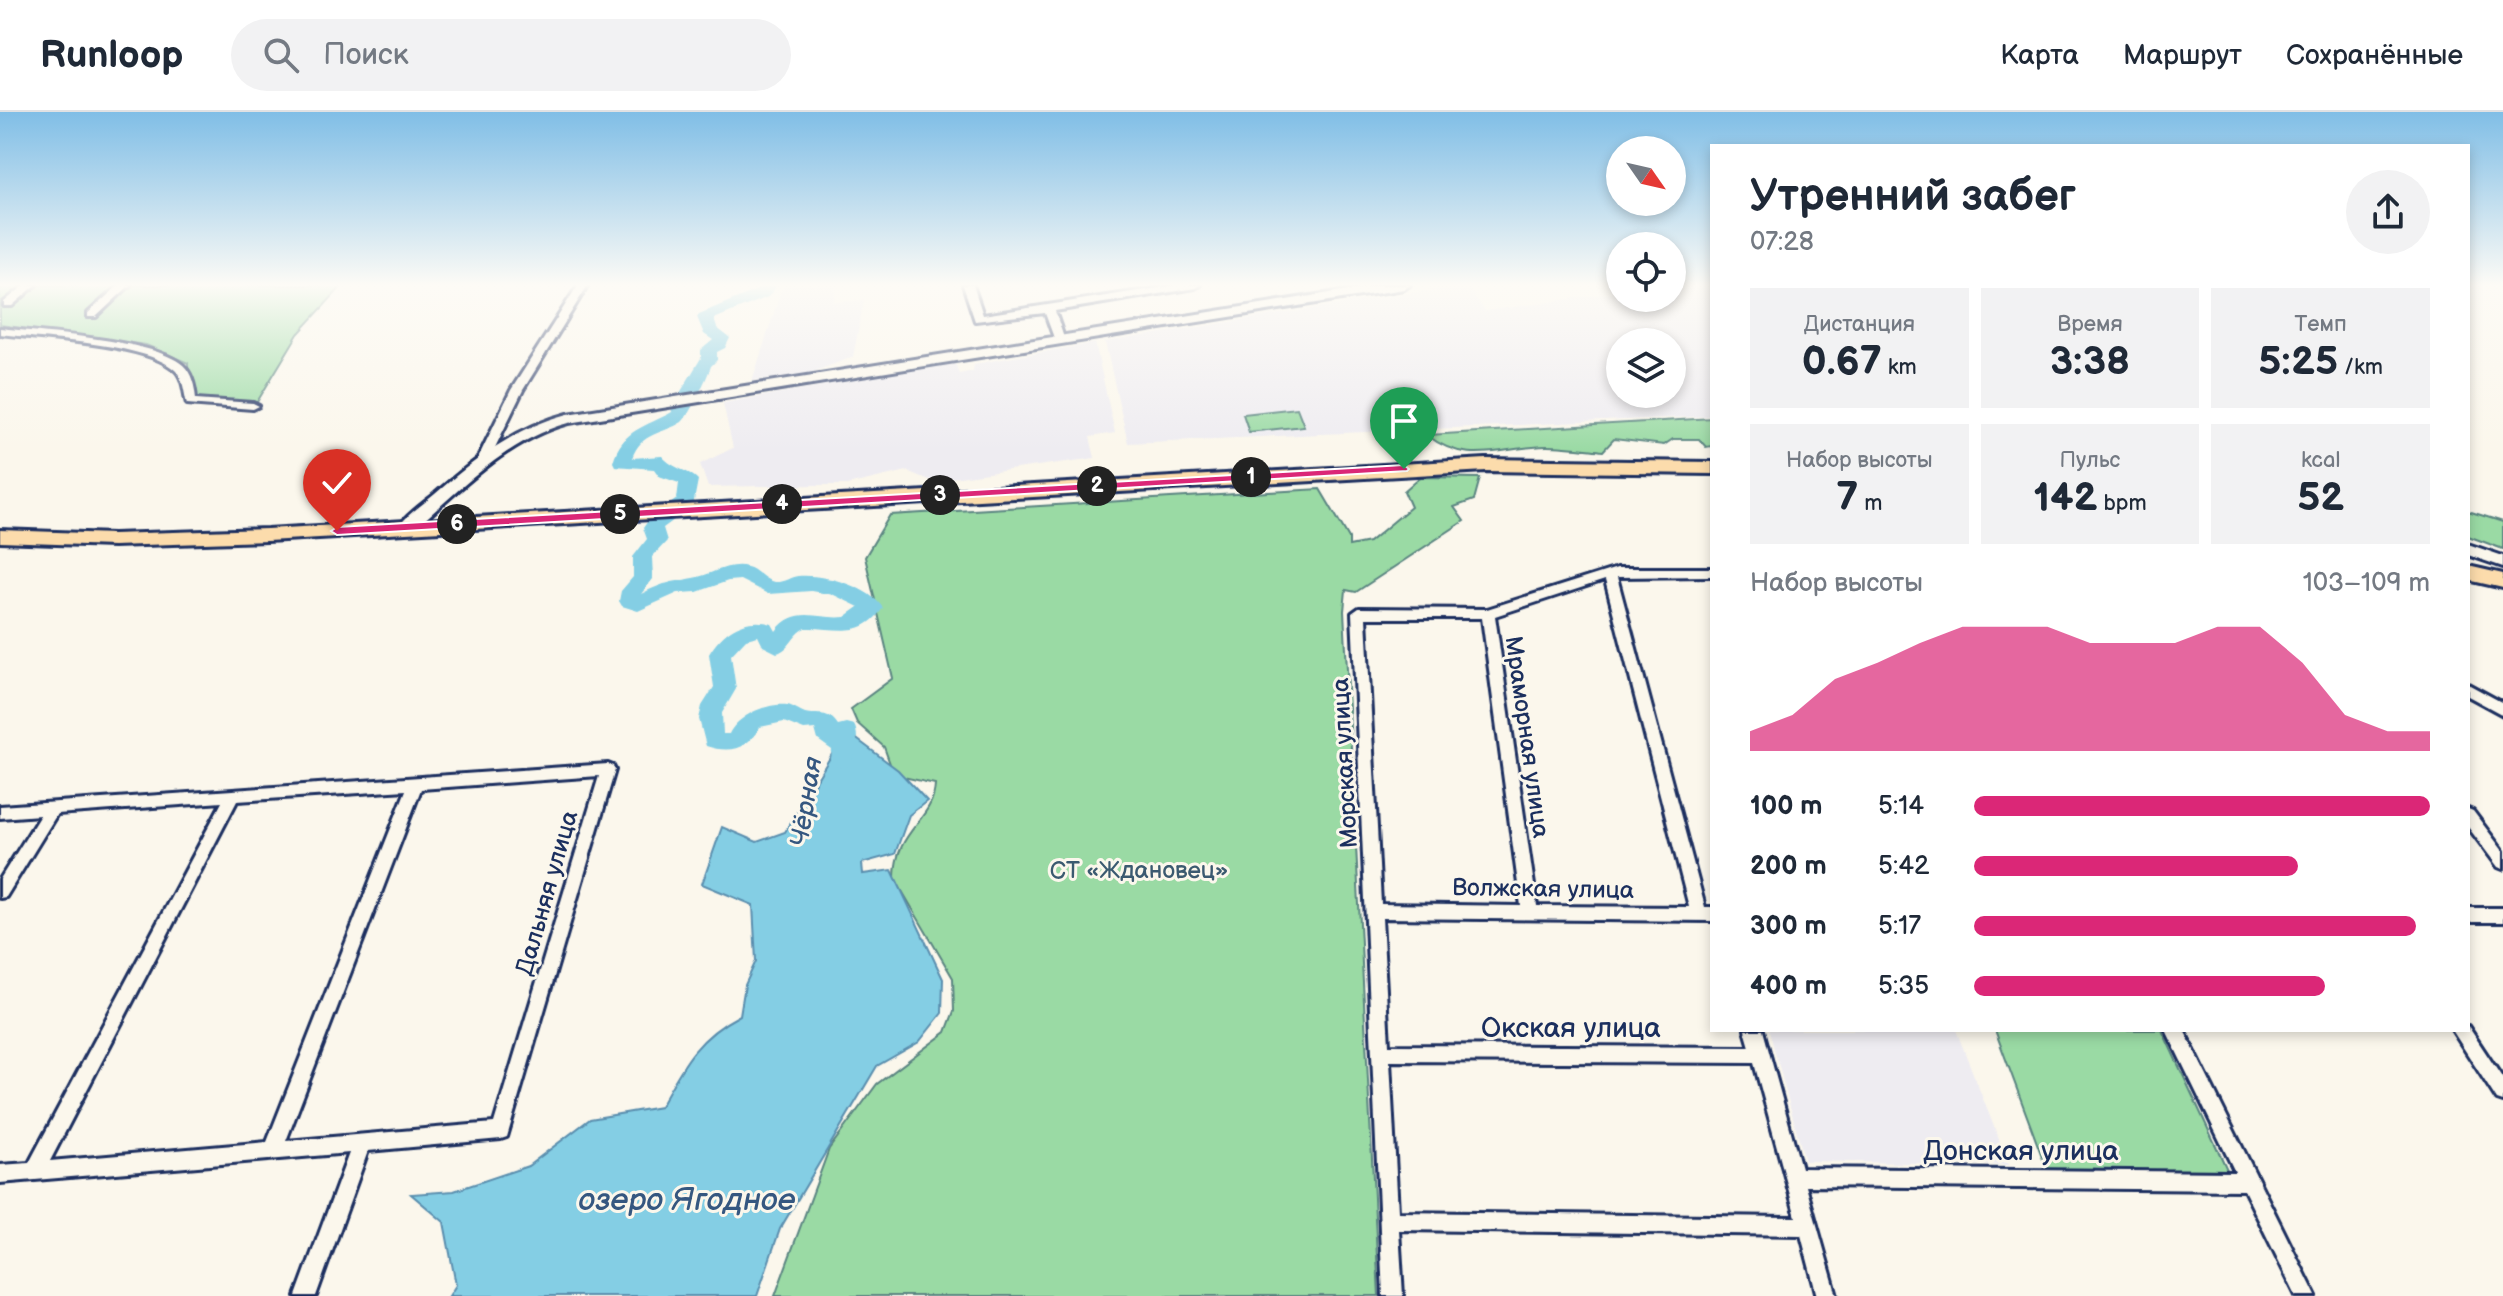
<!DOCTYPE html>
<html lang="ru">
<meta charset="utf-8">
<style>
body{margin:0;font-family:"Balsamiq Sans",sans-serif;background:#f2f2f3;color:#1f2937;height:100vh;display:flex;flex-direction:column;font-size:30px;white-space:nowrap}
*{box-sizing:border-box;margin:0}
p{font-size:26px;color:#747a83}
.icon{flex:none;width:44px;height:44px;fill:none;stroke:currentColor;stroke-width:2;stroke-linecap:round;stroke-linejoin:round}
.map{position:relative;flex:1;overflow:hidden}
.details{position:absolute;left:1710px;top:32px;width:760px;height:888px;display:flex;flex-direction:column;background:#fff;border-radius:0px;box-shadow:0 4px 12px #0003}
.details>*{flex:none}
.needle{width:52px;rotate:124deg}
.buttons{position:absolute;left:1606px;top:24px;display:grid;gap:16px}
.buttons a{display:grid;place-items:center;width:80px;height:80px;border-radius:50%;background:#fff;box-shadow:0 4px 12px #0003;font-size:40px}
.pin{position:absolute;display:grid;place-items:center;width:68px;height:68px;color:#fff;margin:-82px -34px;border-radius:50% 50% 50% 0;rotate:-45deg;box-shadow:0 0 8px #0007}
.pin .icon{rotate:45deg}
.km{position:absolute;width:40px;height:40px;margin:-20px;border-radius:50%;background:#222;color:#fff;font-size:22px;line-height:40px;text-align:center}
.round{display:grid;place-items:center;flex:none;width:84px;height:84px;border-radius:42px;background:#f2f2f3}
.summary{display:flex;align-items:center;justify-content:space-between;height:136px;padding:0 40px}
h1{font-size:44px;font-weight:700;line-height:60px}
.stats{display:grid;grid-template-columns:repeat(3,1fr);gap:12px;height:136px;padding:8px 40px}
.stats div{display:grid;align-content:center;border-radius:0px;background:#f2f2f3;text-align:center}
.stats b{font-size:40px;font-weight:700}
.stats small{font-size:22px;font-weight:400}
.stats p{font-size:22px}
.chart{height:224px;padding:16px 40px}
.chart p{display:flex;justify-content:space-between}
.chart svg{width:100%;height:144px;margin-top:8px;fill:#db2777;opacity:.7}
ul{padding:0 40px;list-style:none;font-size:26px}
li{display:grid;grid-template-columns:128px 96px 1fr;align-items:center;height:60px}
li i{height:20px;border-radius:10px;background:#db2777}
header{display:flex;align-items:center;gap:48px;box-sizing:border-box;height:112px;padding:0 40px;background:#fff;border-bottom:2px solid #e0e1e3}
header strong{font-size:38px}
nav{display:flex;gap:44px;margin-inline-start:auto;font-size:28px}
.search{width:560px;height:72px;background:#f2f2f3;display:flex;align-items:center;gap:20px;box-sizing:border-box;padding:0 28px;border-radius:44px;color:#747a83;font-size:30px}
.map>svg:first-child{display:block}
.built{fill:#eeecf1;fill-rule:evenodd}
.green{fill:#9adaa4;stroke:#5a8481;stroke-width:2}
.water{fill:#84cee4;stroke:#5a8eae;stroke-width:2}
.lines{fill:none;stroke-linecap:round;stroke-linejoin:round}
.river{fill:#84cee4;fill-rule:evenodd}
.minor-casing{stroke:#1b2f5e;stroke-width:6}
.tertiary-casing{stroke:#1b2f5e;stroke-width:6}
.primary-casing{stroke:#1b2f5e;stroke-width:6}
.minor{fill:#fbf7ec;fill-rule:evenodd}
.tertiary{fill:#fbf7ec;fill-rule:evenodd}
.primary{fill:#fcdcac;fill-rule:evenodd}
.route{fill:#db2777;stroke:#fff;stroke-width:2}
.labels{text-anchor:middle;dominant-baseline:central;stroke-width:6;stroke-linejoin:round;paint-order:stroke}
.street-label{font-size:24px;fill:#1b2f5e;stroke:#fbf7ec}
.park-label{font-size:24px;fill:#3b5a70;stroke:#fbf7ec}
.water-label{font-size:26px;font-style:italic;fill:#355780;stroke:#fbf7ec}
.near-street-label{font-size:28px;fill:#1b2f5e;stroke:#fbf7ec}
.near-water-label{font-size:32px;font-style:italic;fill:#355780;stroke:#fbf7ec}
</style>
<header>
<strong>Runloop</strong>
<div class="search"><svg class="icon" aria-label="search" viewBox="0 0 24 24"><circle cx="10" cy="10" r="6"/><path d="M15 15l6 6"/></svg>Поиск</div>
<nav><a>Карта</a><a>Маршрут</a><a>Сохранённые</a></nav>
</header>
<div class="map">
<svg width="2503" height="1184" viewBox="0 0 2503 1184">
<rect width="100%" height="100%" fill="#fbf7ec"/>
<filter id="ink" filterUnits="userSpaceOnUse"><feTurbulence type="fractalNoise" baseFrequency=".0125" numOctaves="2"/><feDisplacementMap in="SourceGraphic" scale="16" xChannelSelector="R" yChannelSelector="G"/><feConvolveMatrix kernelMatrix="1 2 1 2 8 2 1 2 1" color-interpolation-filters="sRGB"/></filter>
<g filter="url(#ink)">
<path class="built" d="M783 173H836L834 190 864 188 853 245 810 261 752 269Z
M1461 173H1466L1485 199 1620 180V186H1672V173H1709L1712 181V304L1128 331 1105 230ZM1620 230H1672V282H1620Z
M1095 231 1115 321 1090 325 1095 346 931 369 907 359 847 373H818L708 375 700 352 733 336 723 291 955 250 959 262 973 259 974 252Z
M1769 918H1956L2009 1053 1805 1049Z"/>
<path class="green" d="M0 173H343L298 222 254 295 188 291V251L146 233 0 213Z
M1297 296 1304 314 1249 320 1243 302Z
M1712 306V334L1706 335 1699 327H1673L1664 333 1614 327 1603 339C1585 337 1565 334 1547 334 1501 335 1467 355 1427 323Z
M1420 365 1480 366 1474 388 1454 395 1464 409 1356 480 1346 478 1344 499 1379 1184H775L829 1037 877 972 946 920 954 899 953 866 895 767C894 718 934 709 935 672L894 663 884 635 857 611 851 597 893 566 865 445 890 403 1320 377 1349 426V434L1369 430 1411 395 1404 379Z
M2468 399 2503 410V437L2468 424Z
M1995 918H2162L2230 1064 2047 1058Z"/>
<path class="water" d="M846 619 898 658 927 689 909 703 895 742 862 751 863 762 892 758 943 867 942 901 919 930 877 954 780 1117 757 1184H449L456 1173 444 1110 411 1082 454 1079 528 1054 590 1007 660 995C683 953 696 926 740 903L745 873 756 849 753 793 702 772 722 715 757 730 785 720Z"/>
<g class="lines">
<path class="river" d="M761 173H777L768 185 714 207 717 216 730 226 725 236 717 240V248L711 254C708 264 688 306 682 310 663 322 641 320 632 346L662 344C674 358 688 357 698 368L693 394 663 416 667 429 652 445 653 467 641 482C665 470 668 471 693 466 712 463 728 450 747 455 757 457 763 468 774 470 783 471 790 465 798 464 824 462 869 474 883 496 862 528 836 515 806 516 793 522 791 537 777 541L763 534 758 524 746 527 731 543 736 577 722 601 723 622H729C738 604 765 591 787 593 794 594 799 599 805 601 819 604 828 598 838 613L846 611 854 613C860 623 856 643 850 653L842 656 834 653 831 647 832 638 818 628 815 617 804 618 784 610 760 615C747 637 731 642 706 634L699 607 702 594 714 575 709 542C723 519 745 504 772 512L776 519C796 492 819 508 845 505L859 495 834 483 811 479 768 482 740 468 728 469 697 480 678 481 638 499 622 494 619 489 621 479 633 465V445L647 427 643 416 650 406 677 387 679 371 659 364 654 357 615 354 613 350C622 317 646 315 672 300L671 296 701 246V238L713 228 704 222 697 205 699 202 757 178Z"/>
<defs>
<path id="minor" d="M25 173H36L12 194H4V190Z
M119 173H130L96 205H88V201Z
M578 173H588L523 278 488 350 482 354 478 353 476 350 511 278Z
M963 173H973L983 203 1177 173H1200L1195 176 1055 199 1064 226 1059 229 1054 226 1045 201 975 209Z
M0 216C42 221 153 227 183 253 192 261 195 275 196 287L253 291 259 294 253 297 187 292C184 282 184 266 175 258 147 231 40 227 0 222Z
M1617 456H1712V464L1617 465 1705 795H1712V809L1382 806 1389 933 1750 935 1745 918H1763L1801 1056 2235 1060 2166 918H2184L2316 1184H2296L2244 1078 1806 1074 1837 1184H1817L1801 1123 1399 1118 1403 1184H1383L1352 501 1359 496 1487 497ZM1605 468 1689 795 1537 794 1495 504ZM1366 506H1482L1521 794 1381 792ZM1390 949 1754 951 1796 1105 1398 1100Z
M2468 572 2503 591V603L2468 584Z
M608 652 613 654 615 658 507 1025 501 1027 368 1039 316 1184H296L349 1041 0 1071V1053L29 1051 222 690 57 702 6 785 0 786V767L40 703 0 706V694ZM599 664 494 1011 286 1029 421 677ZM406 678 267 1030 50 1049 237 689Z
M2468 697 2473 699 2503 739V757L2498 755 2468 715Z
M2468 796H2503V810H2468Z
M2468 914 2503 967V990L2497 988 2452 918H2468Z"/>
<path id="tertiary" d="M1380 173H1410L1404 177 569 311C506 328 461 377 412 419L406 420 398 415C408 402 423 392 435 382 476 346 515 316 568 302Z
M2468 432 2503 444V455L2468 443Z"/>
<path id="primary" d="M1486 347 1712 350V362L1486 359 267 429 113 434 0 430V418L113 422 267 417Z
M2468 454 2503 462V476L2468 468Z"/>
</defs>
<use href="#minor" class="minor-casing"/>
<use href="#tertiary" class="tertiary-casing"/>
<use href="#primary" class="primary-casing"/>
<use href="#minor" class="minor"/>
<use href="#tertiary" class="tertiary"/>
<use href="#primary" class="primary"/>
</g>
</g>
<linearGradient id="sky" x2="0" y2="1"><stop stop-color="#80bee6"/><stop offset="0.51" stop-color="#fdfbf6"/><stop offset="1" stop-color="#fdfbf6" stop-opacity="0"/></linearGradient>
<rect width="2503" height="339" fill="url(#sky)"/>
<path class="route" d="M1404 353 1409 357 1407 359 337 423 331 419 337 415Z"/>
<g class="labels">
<g class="street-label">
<text transform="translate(1527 625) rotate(82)">Мраморная улица</text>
<text transform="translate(1345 651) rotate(-93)">Морская улица</text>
<text transform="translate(1543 777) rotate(1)">Волжская улица</text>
<text transform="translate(547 781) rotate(-74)">Дальняя улица</text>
</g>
<g class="park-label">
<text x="1139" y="758">СТ «Ждановец»</text>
</g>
<g class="water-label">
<text transform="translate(807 690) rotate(-81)">Чёрная</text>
</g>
<g class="near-street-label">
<text x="1571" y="916">Окская улица</text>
<text x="2021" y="1039">Донская улица</text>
</g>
<g class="near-water-label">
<text x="687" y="1088">озеро Ягодное</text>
</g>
</g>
</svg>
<div class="buttons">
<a><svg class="needle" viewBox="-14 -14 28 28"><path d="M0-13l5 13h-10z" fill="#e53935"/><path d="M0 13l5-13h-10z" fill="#747a83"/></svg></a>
<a><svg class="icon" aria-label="locate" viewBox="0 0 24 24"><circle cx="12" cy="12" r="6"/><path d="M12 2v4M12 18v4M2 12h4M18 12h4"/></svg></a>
<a><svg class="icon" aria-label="layers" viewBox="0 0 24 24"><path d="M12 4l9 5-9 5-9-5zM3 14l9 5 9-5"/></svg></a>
</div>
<div class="pin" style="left:1404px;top:357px;background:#1e9e55"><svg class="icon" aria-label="arrive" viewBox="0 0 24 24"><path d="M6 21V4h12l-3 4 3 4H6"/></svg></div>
<div class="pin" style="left:337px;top:419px;background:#d93025"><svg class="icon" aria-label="check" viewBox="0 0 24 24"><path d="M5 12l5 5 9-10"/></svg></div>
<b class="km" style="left:1251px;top:365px">1</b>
<b class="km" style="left:1097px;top:374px">2</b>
<b class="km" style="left:940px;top:383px">3</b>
<b class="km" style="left:782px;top:392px">4</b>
<b class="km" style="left:620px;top:402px">5</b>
<b class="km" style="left:457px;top:412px">6</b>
<section class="details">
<div class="summary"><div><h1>Утренний забег</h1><p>07:28</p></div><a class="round"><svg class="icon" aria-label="share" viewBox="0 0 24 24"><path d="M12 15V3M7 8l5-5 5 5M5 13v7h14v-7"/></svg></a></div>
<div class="stats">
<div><p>Дистанция</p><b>0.67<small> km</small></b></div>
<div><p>Время</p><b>3:38</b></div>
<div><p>Темп</p><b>5:25<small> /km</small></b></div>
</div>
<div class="stats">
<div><p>Набор высоты</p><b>7<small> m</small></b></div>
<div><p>Пульс</p><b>142<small> bpm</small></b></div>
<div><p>kcal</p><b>52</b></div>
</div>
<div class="chart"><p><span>Набор высоты</span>103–109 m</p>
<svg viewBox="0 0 160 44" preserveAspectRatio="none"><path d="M0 44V38L10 33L20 22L30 17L40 11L50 6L60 6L70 6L80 11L90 11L100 11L110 6L120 6L130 17L140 33L150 38L160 38V44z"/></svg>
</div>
<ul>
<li><b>100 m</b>5:14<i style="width:100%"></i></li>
<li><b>200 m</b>5:42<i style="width:71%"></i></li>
<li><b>300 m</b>5:17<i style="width:97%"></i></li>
<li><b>400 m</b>5:35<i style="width:77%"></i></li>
</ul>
</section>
</div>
